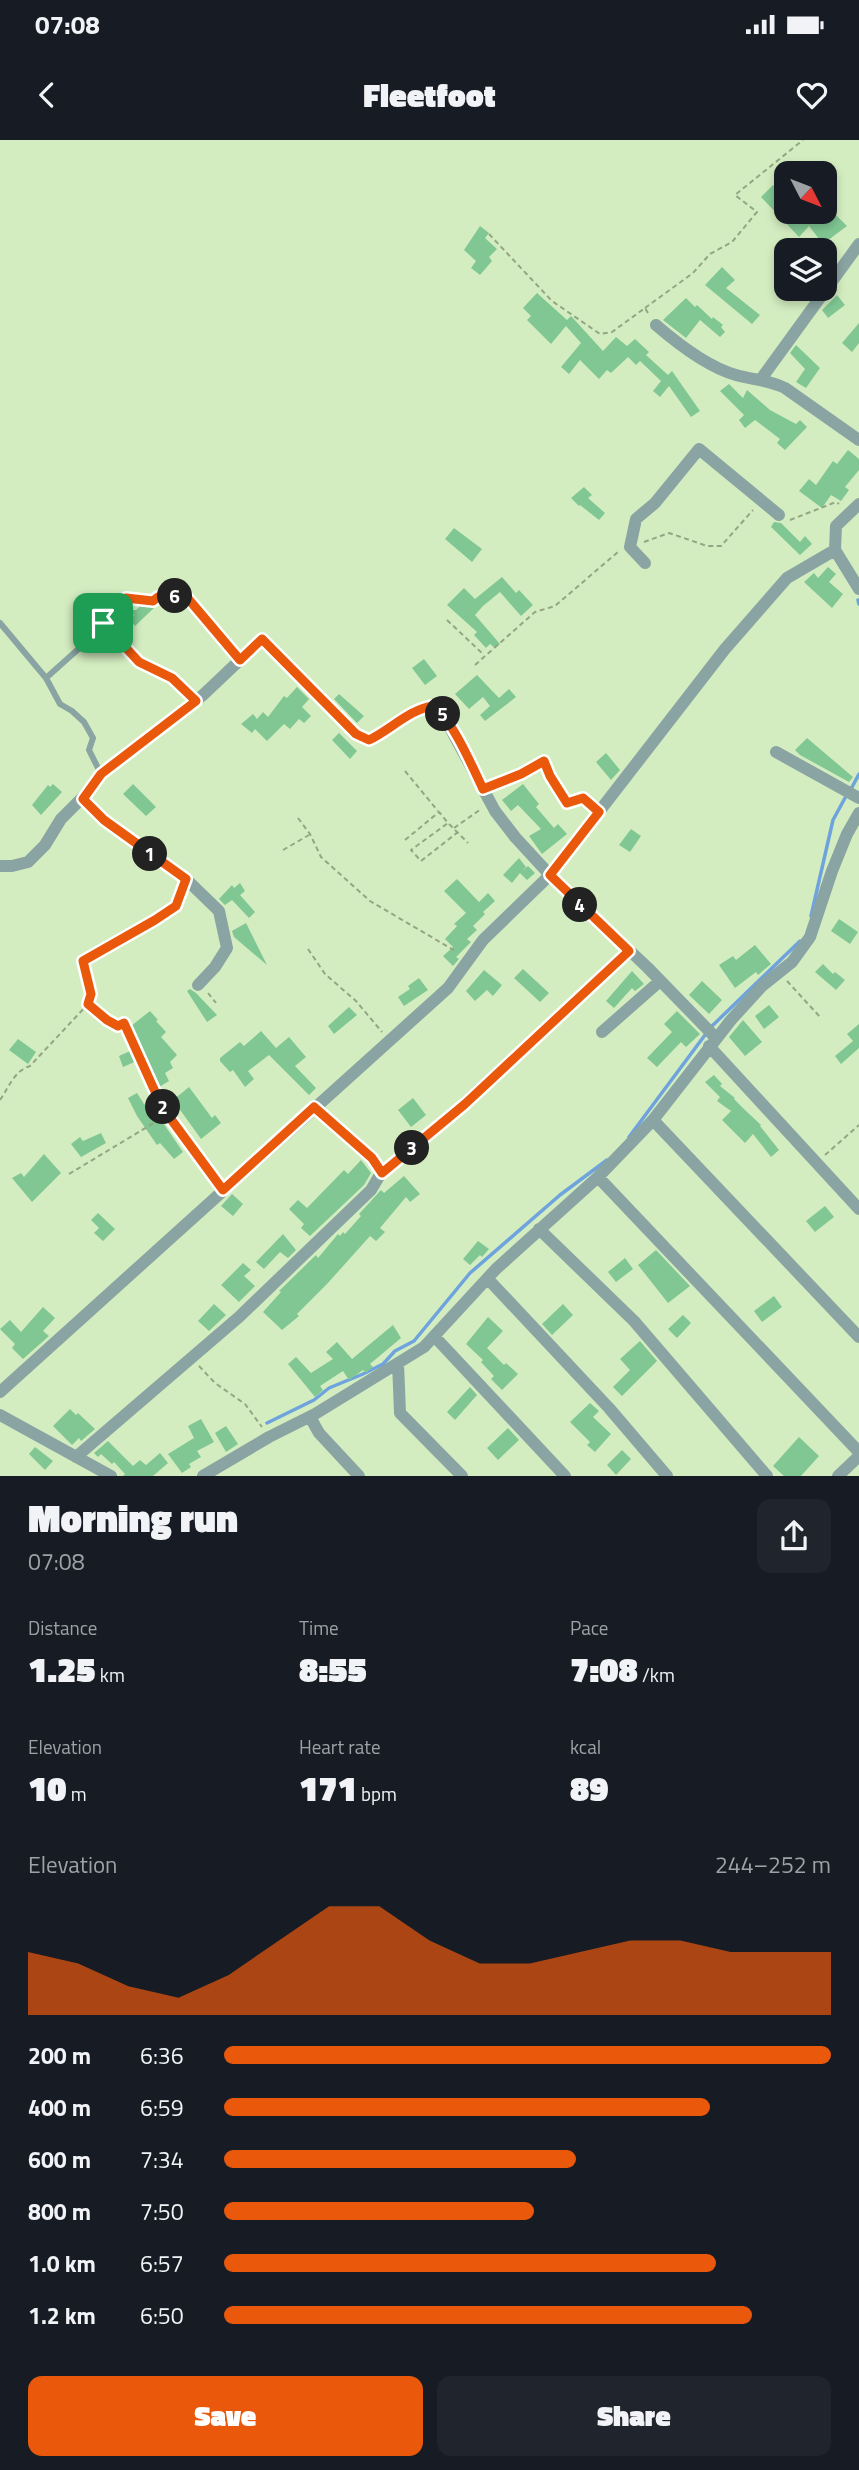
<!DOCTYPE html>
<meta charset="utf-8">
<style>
body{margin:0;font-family:"Titillium Web",sans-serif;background:#20242c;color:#f1f3f6;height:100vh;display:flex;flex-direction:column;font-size:26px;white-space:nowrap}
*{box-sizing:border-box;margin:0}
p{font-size:23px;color:#9ea1a6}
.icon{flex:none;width:38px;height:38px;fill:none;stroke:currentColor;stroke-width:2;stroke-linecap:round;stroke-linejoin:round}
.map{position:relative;height:1336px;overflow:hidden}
.drawer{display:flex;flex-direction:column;background:#171b24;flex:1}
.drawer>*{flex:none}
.needle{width:46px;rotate:132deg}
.controls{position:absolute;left:774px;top:21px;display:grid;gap:14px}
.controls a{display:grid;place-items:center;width:63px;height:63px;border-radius:14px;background:#171b24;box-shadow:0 4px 10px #0003;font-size:35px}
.pin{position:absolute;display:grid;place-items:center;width:60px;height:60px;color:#fff;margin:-30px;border-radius:14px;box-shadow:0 4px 10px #0006}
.km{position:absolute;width:35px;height:35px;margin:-18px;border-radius:50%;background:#222;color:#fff;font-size:19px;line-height:35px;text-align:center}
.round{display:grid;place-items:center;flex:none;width:74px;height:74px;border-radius:14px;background:#20242c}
.head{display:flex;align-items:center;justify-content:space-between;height:119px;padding:0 28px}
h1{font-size:38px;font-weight:800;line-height:52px}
.stats{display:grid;grid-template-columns:repeat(3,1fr);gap:10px;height:119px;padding:7px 28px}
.stats div{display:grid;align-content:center}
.stats b{font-size:35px;font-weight:800}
.stats small{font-size:19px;font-weight:400}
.stats p{font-size:19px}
.chart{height:196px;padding:14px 28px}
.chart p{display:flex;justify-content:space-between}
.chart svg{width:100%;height:126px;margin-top:7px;fill:#ea580c;opacity:.7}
.button{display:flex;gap:14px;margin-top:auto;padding:14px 28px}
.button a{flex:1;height:80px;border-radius:14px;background:#ea580c;color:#fff;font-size:28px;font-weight:800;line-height:80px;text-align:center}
.button a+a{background:#20242c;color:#f1f3f6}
ul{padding:0 28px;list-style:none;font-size:23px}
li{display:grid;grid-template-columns:112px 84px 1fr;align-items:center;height:52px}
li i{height:18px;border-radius:9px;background:#ea580c}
.status{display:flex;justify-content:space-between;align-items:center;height:49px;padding:0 35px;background:#171b24;direction:ltr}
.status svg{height:19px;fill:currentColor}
header{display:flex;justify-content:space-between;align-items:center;height:91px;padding:0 28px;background:#171b24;font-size:32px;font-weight:800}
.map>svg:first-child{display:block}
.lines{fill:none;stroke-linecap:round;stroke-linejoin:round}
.stream{stroke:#6ea3de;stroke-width:3.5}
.building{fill:#80c793}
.path{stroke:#92a683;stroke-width:2;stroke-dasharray:5 3.5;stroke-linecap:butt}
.service{stroke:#89a4a2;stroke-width:6}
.minor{stroke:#89a4a2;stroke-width:12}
.route-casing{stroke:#fff;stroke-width:14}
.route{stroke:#ea580c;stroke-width:9}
</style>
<div class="status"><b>07:08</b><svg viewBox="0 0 49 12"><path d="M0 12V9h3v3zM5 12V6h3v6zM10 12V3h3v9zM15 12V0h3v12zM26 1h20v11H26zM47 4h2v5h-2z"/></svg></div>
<header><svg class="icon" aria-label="back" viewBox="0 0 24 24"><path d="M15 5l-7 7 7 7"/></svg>Fleetfoot<svg class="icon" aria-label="heart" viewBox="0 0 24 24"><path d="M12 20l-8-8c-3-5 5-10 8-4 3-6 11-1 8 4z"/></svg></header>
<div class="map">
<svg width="859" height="1336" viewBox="0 0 859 1336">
<rect width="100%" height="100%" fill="#d4edc0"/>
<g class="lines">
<path class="stream" d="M858 460 859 464
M851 649 859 634
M811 776 833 680 845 658
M711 887 800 801
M629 997 705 895
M267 1283 314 1260 329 1248 363 1234 383 1224 395 1211 414 1201 470 1133 560 1055 607 1020"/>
</g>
<path class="building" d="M773 45 786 58V72H803L809 78 815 72H824V63L847 86 823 104 809 86 799 97 761 57Z
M480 86 489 93 485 98 497 109 489 117 492 121 480 135 471 128 476 121 464 110Z
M722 127 735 140 726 148 760 175 752 184 705 145Z
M537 153 567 180 571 176 603 211 616 197 627 206 635 199 649 212 646 215 668 235 672 231 700 271 691 277 669 246 660 257 653 251 661 241 640 221 636 225 628 217 611 233 607 230 599 239 580 220 569 234 561 227 581 203 566 186 551 204 527 180 531 176 523 168Z
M837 155 845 165 828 178 822 170Z
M686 158 695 167 697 165 712 179 713 177 723 185 721 187 725 192 720 197 700 180 686 198 663 180Z
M859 183V203L852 212 842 203Z
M796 205 820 228 806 248 796 242 805 229 790 213Z
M729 244 743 258 747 250 770 270 796 284 800 280 807 287 785 310 777 303 780 299 755 280 745 288 739 280 744 275 720 251Z
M848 310 859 319V330L845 347 849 350 841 361 831 355 822 368 799 351 809 339 816 345 833 321 837 324Z
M584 347 592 355 588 358 605 373 599 380 580 365 579 366 571 358Z
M774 382 781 383 800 402 805 396 812 404 800 415 771 387Z
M454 388 482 409 472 422 445 399Z
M828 427 836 434 829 442 843 454 832 468 804 442 814 433 818 438Z
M502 437 516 453 519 450 533 465 521 476 500 452 483 466 475 475 500 504 495 508 490 504 486 508 474 495 477 492 447 465 464 448 475 459Z
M141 465 156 466 135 486 129 479 134 475 130 470H136Z
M424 519 437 536 425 545 412 528Z
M477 535 499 558 509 549 516 557 485 581 480 575 490 566 483 557 469 569 455 554Z
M297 547 309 559 302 567 311 576 304 583 299 579 290 589 284 584 267 601 255 589 252 593 241 584 253 574 257 579 263 572 268 577 284 556 287 558Z
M339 554 364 576 357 583 334 559Z
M339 593 357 611 350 619 332 600Z
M807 598 853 637 849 642 800 615 795 610Z
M606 613 620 630 611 640 596 622Z
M53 644 62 652 41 675 32 665 48 645 50 647Z
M133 644 156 667 146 676 123 654Z
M523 644 539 664 536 667 554 688 558 684 567 694 542 714 529 696 541 689 518 665 511 671 502 660Z
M631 689 641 696 630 712 619 705Z
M519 718 526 727 522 731 528 726 535 733 527 740 520 733 512 743 503 735Z
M457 739 479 762 488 753 495 761 483 772 485 774 473 786 477 790 467 799 471 802 456 817 459 819 453 826 443 816 453 807 445 799 457 786 454 784 466 773 444 751Z
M240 743 245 751 240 755 255 772 249 778 232 760 225 765 219 759 232 745 234 748Z
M839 779 858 792 850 804 831 791Z
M246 783 267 825 234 797 232 791Z
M755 805 771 824 758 835 756 832 735 848 719 825 733 816 736 820Z
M823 824 833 834 835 832 845 840 836 850 815 832Z
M523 829 549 853 540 862 514 838Z
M484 830 502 845 493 856 487 850 475 861 466 851Z
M632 831 644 844 635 851 632 848 614 868 606 861Z
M419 838 428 850 404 866 398 857 410 849 408 846Z
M702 841 722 860 709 874 689 855Z
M190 849 196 853 217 875 207 882 187 851Z
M769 865 779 877 764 889 755 876Z
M349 867 357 875 334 894 328 886Z
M150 871 158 880 156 881 166 892 161 897 177 915 170 922 173 928 165 933 169 941 159 947 146 917 123 927 119 916 139 907 131 886Z
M677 871 700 894 686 907 681 902 657 927 647 918 672 892 664 884Z
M743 880 762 902 745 916 729 897Z
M859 884V908L841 924 835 916 853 901 847 894Z
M261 891 276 908 289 897 306 917 295 926 316 948 309 955 269 915 248 931 254 939 245 947 233 930 230 932 220 921V918L240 902 244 906Z
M18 899 36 912 28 924 9 910Z
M714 935 722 944 720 946 735 958 734 959 745 970 761 985 760 986 779 1010 771 1017 753 994 745 1003 722 980 731 971 717 961 720 957 705 942Z
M189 947 212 978 215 975 221 983 201 999 173 960Z
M137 953 144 964 157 974 183 1012 174 1019 160 1003 157 1005 137 976 128 958Z
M413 958 426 975 411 987 398 970Z
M101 993 106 1003 81 1017 71 1004 80 997 83 1001Z
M44 1014 61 1033 32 1062 12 1038 21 1033 24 1037Z
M361 1020 371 1033 364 1045 310 1096 301 1088 304 1084 289 1069 298 1060 307 1068 344 1030 348 1034Z
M404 1036 420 1054 410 1062 406 1057 380 1088 385 1092 376 1101 370 1096 327 1144 297 1174 299 1176 282 1190 263 1172 281 1152 279 1151 316 1115 318 1118 338 1094 340 1096 343 1092 345 1094 361 1076 359 1074 381 1050 384 1053Z
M232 1054 243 1064 233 1076 221 1066Z
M825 1066 834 1077 815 1092 806 1081Z
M98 1073 115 1089 103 1101 94 1093 99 1088 91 1080Z
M283 1094 296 1110 288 1118 280 1112 264 1129 256 1122Z
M478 1101 489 1109 482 1117 480 1115 470 1125 463 1119Z
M656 1110 690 1146 668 1163 638 1125Z
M625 1118 633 1129 616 1142 608 1132Z
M243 1123 251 1130 244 1136 255 1146 239 1162 221 1145Z
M774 1156 782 1167 762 1182 754 1171Z
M214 1164 226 1175 209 1191 198 1181Z
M563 1164 573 1175 552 1195 542 1184Z
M43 1167 55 1178 43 1191 49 1196 23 1219 12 1208 15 1204 0 1189 10 1180 21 1192Z
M683 1175 691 1183 677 1198 668 1189Z
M488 1177 503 1191 487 1208 504 1225 506 1223 518 1234 502 1250 491 1239 494 1236 481 1222 483 1220 466 1204Z
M393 1185 401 1198 370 1224 373 1227 366 1233 363 1230 349 1240 343 1231 320 1246 323 1250 315 1257 288 1224 296 1217 311 1233 333 1219 326 1212 337 1202 352 1219Z
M640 1201 657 1221 622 1256 613 1247 630 1230 620 1219Z
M470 1247 477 1255 455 1280 447 1272Z
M590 1263 599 1271 593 1277 611 1294 595 1312 587 1305 590 1302 570 1282Z
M70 1269 76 1275 78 1273 95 1289 81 1301 79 1298 72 1305 53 1286Z
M201 1279 214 1302 197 1311 201 1317 189 1324 191 1327 182 1333 168 1314 194 1298 188 1286Z
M226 1286 238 1304 226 1312 215 1293Z
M508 1288 519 1300 498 1320 487 1308Z
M799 1297 819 1316 801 1336H784L773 1326Z
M108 1301 133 1326 140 1320 146 1325 160 1313 168 1323 153 1336H123L125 1334 114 1322 112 1324 101 1314 98 1317 94 1313Z
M35 1307 53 1321 45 1330 29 1314Z
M622 1310 631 1319 616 1335 607 1325Z"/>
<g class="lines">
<path class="path" d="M489 94 552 161 600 194 612 192 645 168 648 173
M645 168 693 133 710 114 732 102 757 72 735 55 803 0
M790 380 836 362 839 364
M644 402 669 393 707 406H721L753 370
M447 480 484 515
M475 525 535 472 555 466 619 411
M405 631 438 671
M494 644 521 634 544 621 550 636 567 663 583 658 588 662
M298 678 310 694 321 717 370 761 457 812
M449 684 468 703
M454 688 481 669
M405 700 439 672 448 683 411 710 421 721 458 692
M283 710 309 695
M308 809 325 834 356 861 382 892
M787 841 821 878
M208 853 216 863
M88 864 91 854 83 821 155 780 176 766 182 750
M0 960C9 947 14 931 30 926L88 864 107 880 118 886 124 883 162 967 216 1040
M825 1015 859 985
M69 1034 167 975
M199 1226 215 1243 245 1264 262 1287"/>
<path class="service" d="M0 483 46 538 60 564 72 571 84 582 93 598 89 610 101 634
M103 483 139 522 172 538 196 561
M46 538 84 504 126 458 153 461 158 457 185 455 240 520"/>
<path class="minor" d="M656 185C678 204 707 227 736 235 754 240 769 240 785 248L859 300
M761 239 859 104
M859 364 836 386 835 410 859 449
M645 423 630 407 636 379 655 363 699 309 779 375
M776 612 859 658
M83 659 104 680 186 739 219 771 227 808 215 827 198 845
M0 726H12L28 722 45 705 61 679 90 650 101 634 203 555 262 499 356 594 369 600C390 590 410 570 433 566L441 571 495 671 515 697 550 735 648 828 716 898
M602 892 660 841
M709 906 859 1069
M314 967 372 1018 381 1033
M653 980 859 1197
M598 1037 859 1312
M539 1089 634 1181 767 1336
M488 1139 609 1268 667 1336
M434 1196 565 1336
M398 1223 400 1273 462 1336
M0 1252 448 848 483 800 550 735 725 509 787 438 835 410
M0 1275 111 1336
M310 1277 319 1293 359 1336
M76 1317 239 1177 371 1050 381 1033 465 963 629 811
M203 1336 269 1297 315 1274 424 1207 496 1129 598 1037 653 980 731 880 762 846 792 822 810 797 832 731 847 694 859 673
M838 1336 859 1316"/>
</g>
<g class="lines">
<defs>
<path id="route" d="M185 455 240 520 262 499 356 594 369 600C390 590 410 569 433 566 451 577 473 628 483 649L521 634 544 621 550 636 567 663 583 658 599 672 550 735 629 811 465 964 382 1033 372 1018 314 967 223 1050 162 967 124 883 118 886 107 880 88 864 91 854 83 821 155 780 176 766 186 739 104 680 83 659 101 634 196 561 172 538 139 522 103 483 126 458 153 461 158 457Z"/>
</defs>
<use href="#route" class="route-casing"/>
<use href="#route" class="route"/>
</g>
</svg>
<div class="controls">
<a><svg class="needle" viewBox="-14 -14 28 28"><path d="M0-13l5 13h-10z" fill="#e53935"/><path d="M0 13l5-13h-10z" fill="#9ea1a6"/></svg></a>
<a><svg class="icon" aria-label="layers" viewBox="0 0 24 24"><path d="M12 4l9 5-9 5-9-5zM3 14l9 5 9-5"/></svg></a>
</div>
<div class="pin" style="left:103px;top:483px;background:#1e9e55"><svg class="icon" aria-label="arrive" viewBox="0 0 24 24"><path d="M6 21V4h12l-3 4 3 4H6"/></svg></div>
<b class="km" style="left:150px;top:714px">1</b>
<b class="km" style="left:163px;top:967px">2</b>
<b class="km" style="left:412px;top:1008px">3</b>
<b class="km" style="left:580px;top:765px">4</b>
<b class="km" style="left:443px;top:574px">5</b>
<b class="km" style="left:175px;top:456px">6</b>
</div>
<section class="drawer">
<div class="head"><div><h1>Morning run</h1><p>07:08</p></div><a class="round"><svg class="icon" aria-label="share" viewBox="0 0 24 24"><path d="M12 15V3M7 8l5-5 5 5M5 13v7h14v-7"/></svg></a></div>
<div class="stats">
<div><p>Distance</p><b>1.25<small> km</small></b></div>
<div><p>Time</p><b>8:55</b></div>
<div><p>Pace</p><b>7:08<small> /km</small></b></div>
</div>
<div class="stats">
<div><p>Elevation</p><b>10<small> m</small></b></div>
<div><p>Heart rate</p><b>171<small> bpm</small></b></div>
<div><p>kcal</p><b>89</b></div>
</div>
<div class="chart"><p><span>Elevation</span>244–252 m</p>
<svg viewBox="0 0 160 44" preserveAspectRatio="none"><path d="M0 44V22L10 26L20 34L30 38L40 30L50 18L60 6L70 6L80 18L90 26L100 26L110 22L120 18L130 18L140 22L150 22L160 22V44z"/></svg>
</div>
<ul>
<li><b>200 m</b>6:36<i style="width:100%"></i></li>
<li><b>400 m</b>6:59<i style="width:80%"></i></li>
<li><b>600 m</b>7:34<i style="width:58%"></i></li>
<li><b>800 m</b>7:50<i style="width:51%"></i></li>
<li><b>1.0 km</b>6:57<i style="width:81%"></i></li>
<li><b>1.2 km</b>6:50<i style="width:87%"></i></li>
</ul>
<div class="button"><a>Save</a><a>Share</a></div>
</section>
